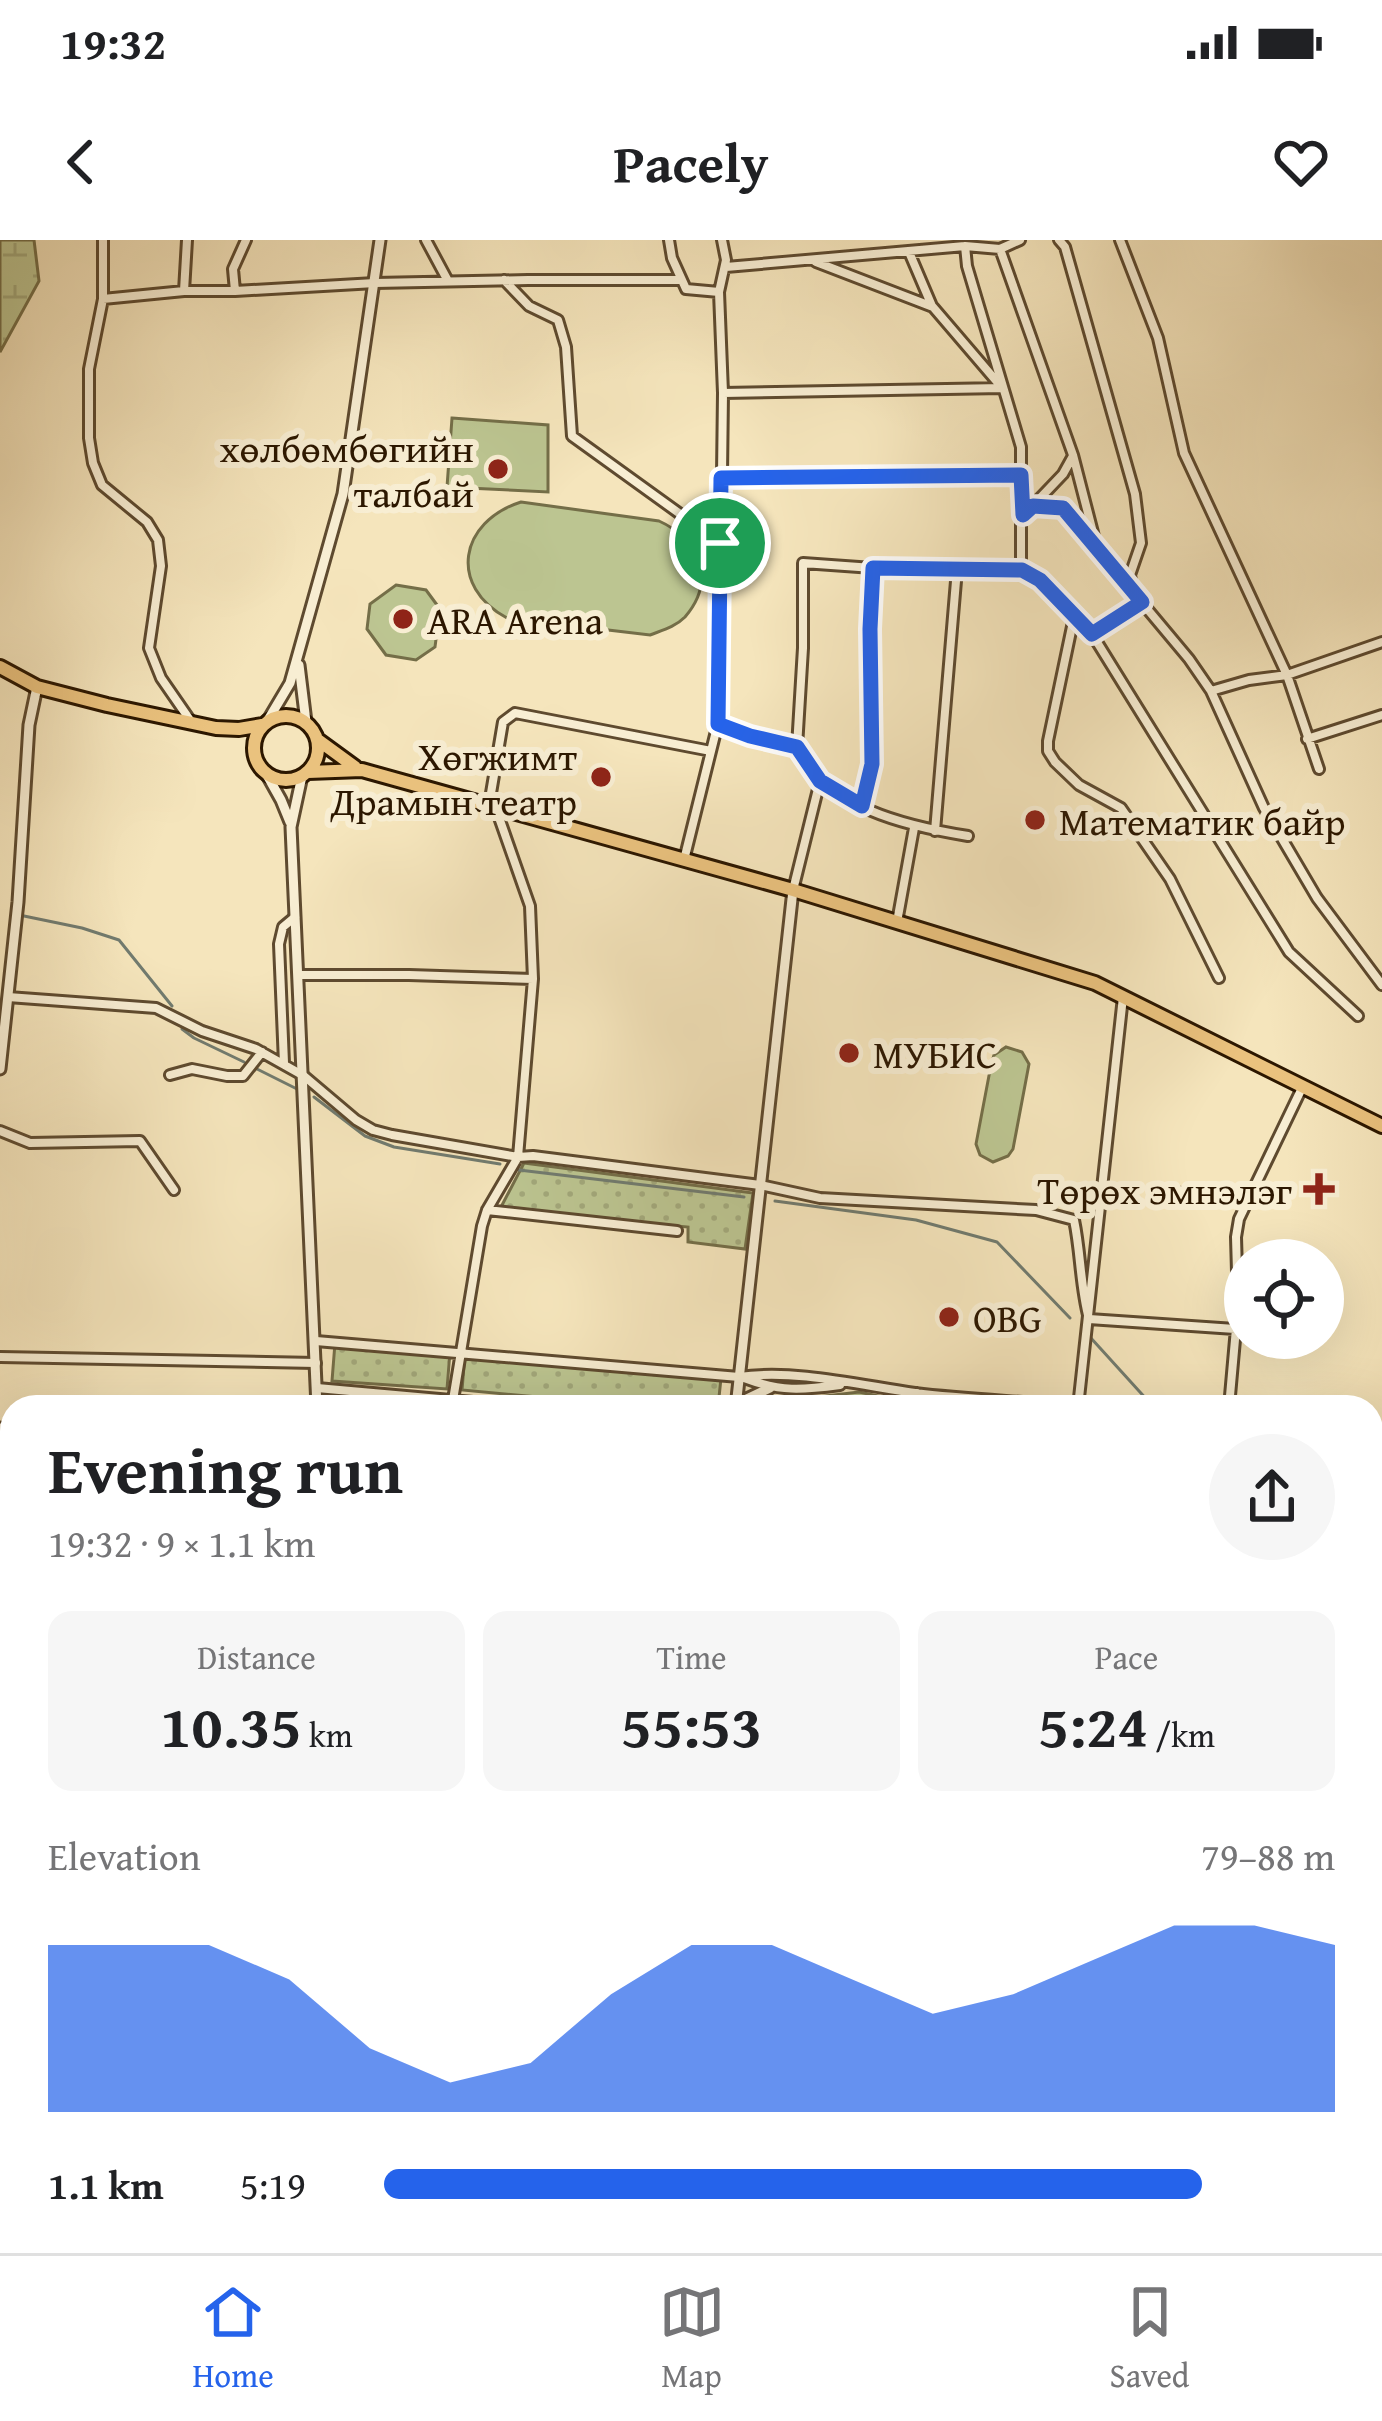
<!DOCTYPE html>
<meta charset="utf-8">
<style>
body{margin:0;font-family:"Gentium Book Plus",serif;background:#f6f6f6;color:#202124;height:100vh;display:flex;flex-direction:column;font-size:45px;white-space:nowrap}
*{box-sizing:border-box;margin:0}
p{font-size:39px;color:#757577}
.icon{flex:none;width:66px;height:66px;fill:none;stroke:currentColor;stroke-width:2;stroke-linecap:round;stroke-linejoin:round}
.map{position:relative;flex:1;overflow:hidden}
.details{position:absolute;left:0px;top:1155px;width:1383px;height:858px;display:flex;flex-direction:column;background:#fff;border-radius:36px 36px 0 0;box-shadow:0 12px 48px #0002}
.details>*{flex:none}
.buttons{position:absolute;left:1224px;top:999px;display:grid;gap:24px}
.buttons a{display:grid;place-items:center;width:120px;height:120px;border-radius:50%;background:#fff;box-shadow:0 12px 48px #0002;font-size:60px}
.pin{position:absolute;display:grid;place-items:center;width:102px;height:102px;color:#fff;margin:-51px;border:6px solid #fff;border-radius:50%;box-shadow:0 3px 12px #0007}
.round{display:grid;place-items:center;flex:none;width:126px;height:126px;border-radius:63px;background:#f6f6f6}
.overview{display:flex;align-items:center;justify-content:space-between;height:204px;padding:0 48px}
h1{font-size:66px;font-weight:800;line-height:90px}
.stats{display:grid;grid-template-columns:repeat(3,1fr);gap:18px;height:204px;padding:12px 48px}
.stats div{display:grid;align-content:center;border-radius:24px;background:#f6f6f6;text-align:center}
.stats b{font-size:60px;font-weight:800}
.stats small{font-size:33px;font-weight:400}
.stats p{font-size:33px}
.chart{height:336px;padding:24px 48px}
.chart p{display:flex;justify-content:space-between}
.chart svg{width:100%;height:216px;margin-top:12px;fill:#2563eb;opacity:.7}
ul{padding:0 48px;list-style:none;font-size:39px}
li{display:grid;grid-template-columns:192px 144px 1fr;align-items:center;height:90px}
li i{height:30px;border-radius:15px;background:#2563eb}
.status{display:flex;justify-content:space-between;align-items:center;height:84px;padding:0 60px;background:#fff;direction:ltr}
.status svg{height:33px;fill:currentColor}
header{display:flex;justify-content:space-between;align-items:center;height:156px;padding:0 48px;background:#fff;font-size:54px;font-weight:800}
.menu{display:flex;justify-content:space-around;align-items:center;height:168px;border-top:3px solid #e0e0e0;background:#fff;font-size:33px;color:#757577}
.menu a{display:grid;justify-items:center;gap:6px}
.menu .active{color:#2563eb}
.map>svg:first-child{display:block}
.green{fill:url(#green-dots);stroke:#746e48;stroke-width:3}
.wetland{fill:url(#wetland-marsh);stroke:#746e48;stroke-width:3}
.pitch{fill:#bcc591;stroke:#746e48;stroke-width:3}
.lines{fill:none;stroke-linecap:round;stroke-linejoin:round}
.stream{stroke:#717b6f;stroke-width:3}
.minor-casing{stroke:#5e4a2f;stroke-width:14}
.tertiary-casing{stroke:#5e4a2f;stroke-width:15}
.trunk-casing{stroke:#2c1700;stroke-width:18}
.minor{stroke:#f8eed3;stroke-width:8}
.tertiary{stroke:#f8eed3;stroke-width:9}
.trunk{stroke:#eac27e;stroke-width:12}
.route-casing{stroke:#fff;stroke-width:24}
.route{stroke:#2563eb;stroke-width:15}
.poi-dot{fill:#8f2418;stroke:#f8eed3;stroke-width:4.5}
.labels{text-anchor:middle;dominant-baseline:central;stroke-width:12;stroke-linejoin:round;paint-order:stroke}
.poi-label{font-size:39px;fill:#2c1700;stroke:#f8eed3;text-anchor:start}
</style>
<div class="status"><b>19:32</b><svg viewBox="0 0 49 12"><path d="M0 12V9h3v3zM5 12V6h3v6zM10 12V3h3v9zM15 12V0h3v12zM26 1h20v11H26zM47 4h2v5h-2z"/></svg></div>
<header><svg class="icon" aria-label="back" viewBox="0 0 24 24"><path d="M15 5l-7 7 7 7"/></svg>Pacely<svg class="icon" aria-label="heart" viewBox="0 0 24 24"><path d="M12 20l-8-8c-3-5 5-10 8-4 3-6 11-1 8 4z"/></svg></header>
<div class="map">
<svg width="1382" height="2013" viewBox="0 0 1382 2013">
<defs>
<pattern id="green-dots" width="8" height="8" patternUnits="userSpaceOnUse" patternTransform="scale(3)"><rect width="8" height="8" fill="#bcc591"/><path d="M2 2h.1M6 6h.1" fill="none" stroke="#a2a87b" stroke-width="1.8" stroke-linecap="round"/></pattern>
<pattern id="wetland-marsh" width="20" height="14" patternUnits="userSpaceOnUse" patternTransform="scale(3)"><rect width="20" height="14" fill="#bcc591"/><path d="M1 5h8M5 5V1M11 12h8M15 12V8" fill="none" stroke="#a2a87b"/></pattern>
</defs>
<rect width="100%" height="100%" fill="#f5e5bc"/>
<filter id="stains"><feTurbulence type="fractalNoise" baseFrequency=".00167" numOctaves="4"/><feColorMatrix values="0 0 0 0 .2 0 0 0 0 .09 0 0 0 0 .02 0 0 0 .5 -.17"/></filter>
<radialGradient id="worn" r=".72"><stop offset=".6" stop-color="#630" stop-opacity="0"/><stop offset="1" stop-color="#630" stop-opacity=".3"/></radialGradient>
<path class="green" d="M524 923 753 953 745 1009 688 1002V987L500 969Z
M335 1103 450 1112 447 1149 332 1141Z
M465 1114 721 1138 718 1167H646L462 1150Z
M859 1152 911 1163V1167H753V1164L767 1156 809 1158Z"/>
<path class="wetland" d="M0 0H34L39 41 0 112Z"/>
<path class="pitch" d="M452 178 548 185V252L447 247Z
M521 262 659 281C699 299 717 340 685 377 675 387 663 390 650 395L507 378C448 346 459 282 521 262Z
M396 345 426 350 440 369 435 407 416 420 386 415 367 389 370 364Z
M1006 807 1022 812 1029 824 1013 909 1008 916 993 922 980 915 976 904 991 825 994 815Z"/>
<g class="lines">
<path class="stream" d="M24 676 82 688 119 700 172 766
M182 789 194 798 244 822
M257 829 297 849
M314 857 365 896 394 907 500 924
M519 930 744 957
M775 961 916 980 997 1002 1070 1078
M1090 1097 1149 1162
M1371 1312 1382 1318
M0 1319 12 1339
M1350 2001 1357 2013
M210 2013 212 2001"/>
<defs>
<path id="minor" d="M103 0V59L89 129V198L93 223 102 245 147 282 158 300 161 326 149 408 161 438 190 480
M426 0 448 41
M669 0 672 18 686 49 719 52
M1059 0 1065 7 1135 254 1141 303 1130 335 1133 352 1189 419 1211 451 1264 568 1317 658 1382 745
M1120 0 1158 98 1184 213 1287 435 1319 529
M965 6 967 26 1021 207V330
M1000 9 1073 215 1097 308 1132 351
M909 12 932 66
M816 22 933 67 998 143
M726 27 965 6 1000 9 1020 0
M504 40 529 66 558 80 566 107 572 196 719 302
M184 51 187 0
M235 51 233 29 246 0
M103 59 184 51H235L375 43 528 40H681
M723 153 1003 148
M721 238 1021 235
M1033 265C1068 265 1071 280 1093 304
M1023 276 1063 234 1073 216
M1074 377 1048 501V511L1055 522 1079 545 1121 568 1170 639 1219 738
M1092 394 1141 362
M1211 451 1249 440 1287 435 1382 402
M718 484 750 496 797 507C827 568 906 586 968 596
M1307 499 1382 475
M797 507 803 408V323L873 328 1021 330 1039 340 1092 394 1289 712 1358 776
M489 565 503 482 515 473 711 511
M862 567 872 525 870 389 873 328
M935 591 957 329
M684 620 719 479 723 153 719 52 726 20 722 0
M793 650 820 541
M897 682 914 588
M299 735H409L533 739
M8 757 156 768 202 791 256 809 304 836 356 880 373 890 392 895 518 917 533 916 760 945 820 958 1036 970 1074 980C1081 1013 1080 1046 1089 1079L1235 1089
M284 823 279 704 283 687 295 677
M170 835 192 829 227 836H243L262 812
M0 891 30 903 140 901 174 950
M1167 951 1245 962
M487 970 677 991
M316 1101 739 1137C795 1129 859 1145 915 1153 970 1160 1027 1161 1082 1167
M0 1117 316 1123
M744 1138C781 1152 802 1150 840 1145
M317 1148 528 1167
M453 1160 482 986 487 970 518 917 533 739 530 666 496 569
M917 1167V1153
M1078 1167 1123 757
M1229 1167 1238 1066 1236 997 1239 979 1302 848
M1371 1290 1382 1295
M0 1587 12 1584
M0 1606 12 1645
M0 1675 12 1673
M0 1718 12 1715
M1371 1794 1382 1795
M0 1808 12 1806
M0 1877 12 1870
M1371 1902 1382 1916
M1208 2001 1215 2013
M1324 2001 1331 2013
M40 2013V2001
M601 2013 610 2001"/>
<path id="tertiary" d="M299 425 306 482
M268 480 290 443 343 254 380 0
M267 535 281 560 290 582
M302 536 291 587 317 1167
M0 829 18 662 29 485 37 447
M736 1164 770 1148
M736 1167 793 650
M0 1188 12 1230
M0 1349 12 1345
M1371 1516 1382 1489
M0 1536 12 1583
M94 2001V2013
M1027 2001 1065 2013
M418 2013 494 2001
M1081 2013 1088 2010 1095 2001"/>
<path id="trunk" d="M0 427 37 447 107 465 216 488 239 489 262 485
M254 508a32 32 0 1 1 64 0a32 32 0 1 1-64 0Z
M318 500 355 527
M308 532 362 530 793 650 1095 743 1382 886"/>
</defs>
<use href="#minor" class="minor-casing"/>
<use href="#tertiary" class="tertiary-casing"/>
<use href="#trunk" class="trunk-casing"/>
<use href="#minor" class="minor"/>
<use href="#tertiary" class="tertiary"/>
<use href="#trunk" class="trunk"/>
</g>
<g class="lines">
<defs>
<path id="route" d="M1021 235 1023 275 1033 266 1063 268 1142 362 1092 394 1040 340 1022 330 873 328 870 389 872 524 862 566 820 541 797 507 750 496 718 484 721 238Z"/>
</defs>
<use href="#route" class="route-casing"/>
<use href="#route" class="route"/>
</g>
<g class="poi-dot">
<circle cx="498" cy="229" r="12"/>
<circle cx="403" cy="379" r="12"/>
<circle cx="601" cy="537" r="12"/>
<circle cx="1035" cy="580" r="12"/>
<circle cx="849" cy="813" r="12"/>
<path d="M1313 931h12v12h12v12h-12v12h-12v-12h-12v-12h12z"/>
<circle cx="949" cy="1077" r="12"/>
</g>
<g class="labels">
<g class="poi-label">
<text x="474" y="207" text-anchor="end">хөлбөмбөгийн<tspan x="474" dy="45">талбай</tspan></text>
<text x="427" y="379">ARA Arena</text>
<text x="577" y="515" text-anchor="end">Хөгжимт<tspan x="577" dy="45">Драмын театр</tspan></text>
<text x="1059" y="580">Математик байр</text>
<text x="873" y="813">МУБИС</text>
<text x="1292" y="949" text-anchor="end">Төрөх эмнэлэг</text>
<text x="973" y="1077">OBG</text>
</g>
</g>
<rect width="100%" height="100%" filter="url(#stains)"/>
<rect width="100%" height="100%" fill="url(#worn)"/>
</svg>
<div class="buttons">
<a><svg class="icon" aria-label="locate" viewBox="0 0 24 24"><circle cx="12" cy="12" r="6"/><path d="M12 2v4M12 18v4M2 12h4M18 12h4"/></svg></a>
</div>
<div class="pin" style="left:720px;top:303px;background:#1e9e55"><svg class="icon" aria-label="arrive" viewBox="0 0 24 24"><path d="M6 21V4h12l-3 4 3 4H6"/></svg></div>
<section class="details">
<div class="overview"><div><h1>Evening run</h1><p>19:32 · 9 × 1.1 km</p></div><a class="round"><svg class="icon" aria-label="share" viewBox="0 0 24 24"><path d="M12 15V3M7 8l5-5 5 5M5 13v7h14v-7"/></svg></a></div>
<div class="stats">
<div><p>Distance</p><b>10.35<small> km</small></b></div>
<div><p>Time</p><b>55:53</b></div>
<div><p>Pace</p><b>5:24<small> /km</small></b></div>
</div>
<div class="chart"><p><span>Elevation</span>79–88 m</p>
<svg viewBox="0 0 160 44" preserveAspectRatio="none"><path d="M0 44V10L10 10L20 10L30 17L40 31L50 38L60 34L70 20L80 10L90 10L100 17L110 24L120 20L130 13L140 6L150 6L160 10V44z"/></svg>
</div>
<ul>
<li><b>1.1 km</b>5:19<i style="width:86%"></i></li>
</ul>
</section>
</div>
<nav class="menu">
<a class="active"><svg class="icon" aria-label="home" viewBox="0 0 24 24"><path d="M3 11l9-7 9 7M6 9v11h12V9"/></svg>Home</a>
<a><svg class="icon" aria-label="map" viewBox="0 0 24 24"><path d="M3 6l6-2 6 2 6-2v14l-6 2-6-2-6 2zM9 4v14M15 6v14"/></svg>Map</a>
<a><svg class="icon" aria-label="saved" viewBox="0 0 24 24"><path d="M7 4h10v16l-5-4-5 4z"/></svg>Saved</a>
</nav>
